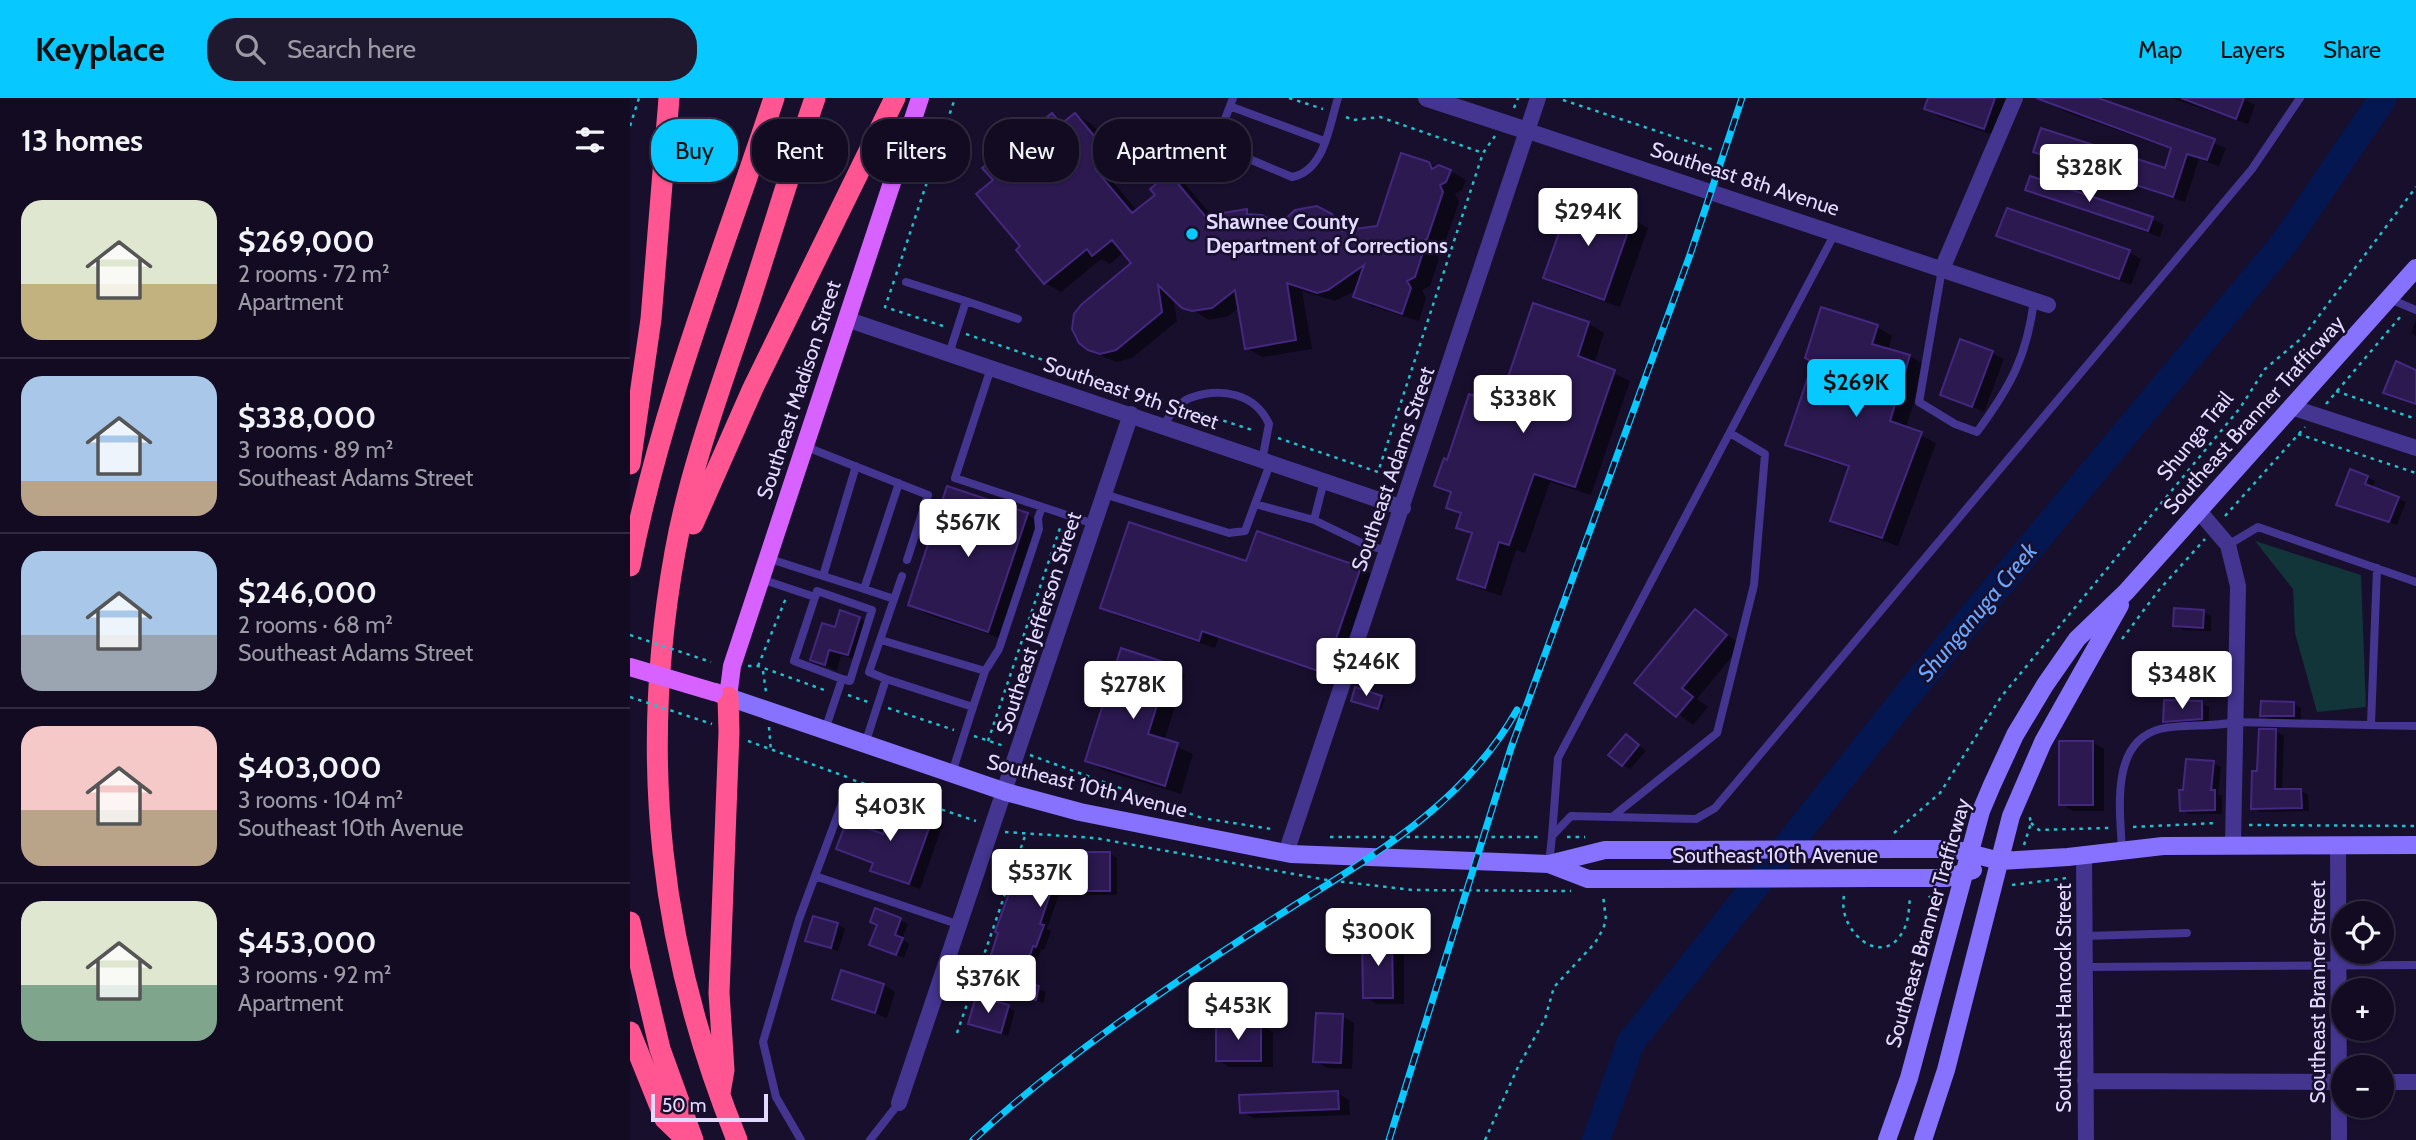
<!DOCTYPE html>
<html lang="en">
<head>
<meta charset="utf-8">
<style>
	:root { --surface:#120b22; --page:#1f192f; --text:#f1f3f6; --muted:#9c9ba5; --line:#312b40; --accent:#07c8ff }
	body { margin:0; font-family:Cabin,sans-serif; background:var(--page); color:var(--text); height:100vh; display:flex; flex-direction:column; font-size:26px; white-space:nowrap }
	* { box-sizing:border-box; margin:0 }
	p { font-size:23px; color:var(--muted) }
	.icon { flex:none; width:38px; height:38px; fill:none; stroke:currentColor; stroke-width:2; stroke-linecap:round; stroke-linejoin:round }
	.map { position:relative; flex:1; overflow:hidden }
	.side { display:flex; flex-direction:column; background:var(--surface); width:630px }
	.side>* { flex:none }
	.banner { position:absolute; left:21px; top:21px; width:665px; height:63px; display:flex; gap:14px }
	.fabs { position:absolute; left:1701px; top:803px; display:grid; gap:14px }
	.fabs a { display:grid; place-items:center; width:63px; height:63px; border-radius:50%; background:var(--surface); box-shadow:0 2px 5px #0004,0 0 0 2px var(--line); font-size:35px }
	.scale { position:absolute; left:21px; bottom:18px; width:117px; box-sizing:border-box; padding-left:7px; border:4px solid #e3dbff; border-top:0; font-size:19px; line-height:24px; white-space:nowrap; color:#e3dbff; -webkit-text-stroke:5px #180f2d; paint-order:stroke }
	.price { position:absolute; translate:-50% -60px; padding:0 16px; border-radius:7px; background:#fff; color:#222; font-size:23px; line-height:46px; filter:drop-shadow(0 2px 4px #0008) }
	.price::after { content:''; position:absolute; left:50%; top:42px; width:21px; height:16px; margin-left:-10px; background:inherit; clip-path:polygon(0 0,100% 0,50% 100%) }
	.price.selected { background:var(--accent); color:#111 }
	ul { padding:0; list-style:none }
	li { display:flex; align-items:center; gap:21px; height:175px; padding:0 21px }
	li+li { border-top:2px solid var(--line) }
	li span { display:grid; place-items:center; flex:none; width:196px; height:140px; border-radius:21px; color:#555 }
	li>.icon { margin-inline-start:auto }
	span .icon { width:84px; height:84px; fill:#fffc; stroke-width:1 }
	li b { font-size:30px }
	h2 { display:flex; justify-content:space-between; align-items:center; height:84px; padding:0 21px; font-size:30px }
	.chip { padding:0 24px; border-radius:28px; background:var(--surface); box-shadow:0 2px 5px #0004,0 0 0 2px var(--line); font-size:24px; line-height:63px }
	.chip.selected { background:var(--accent); color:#111 }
	header { display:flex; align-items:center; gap:42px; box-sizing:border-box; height:98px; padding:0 35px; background:var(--accent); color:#111 }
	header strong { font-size:33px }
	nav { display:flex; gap:38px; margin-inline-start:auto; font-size:24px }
	.search { width:490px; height:63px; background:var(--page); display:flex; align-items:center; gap:18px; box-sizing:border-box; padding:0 24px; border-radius:28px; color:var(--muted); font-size:26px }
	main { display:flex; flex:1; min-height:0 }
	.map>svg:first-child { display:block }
</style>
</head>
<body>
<header>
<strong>Keyplace</strong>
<div class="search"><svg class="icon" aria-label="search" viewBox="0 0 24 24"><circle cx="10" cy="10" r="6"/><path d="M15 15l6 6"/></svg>Search here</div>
<nav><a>Map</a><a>Layers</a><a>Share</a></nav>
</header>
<main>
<section class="side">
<h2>13 homes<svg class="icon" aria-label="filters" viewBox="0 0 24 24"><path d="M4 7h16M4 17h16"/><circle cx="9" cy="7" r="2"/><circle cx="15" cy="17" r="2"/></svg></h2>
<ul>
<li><span style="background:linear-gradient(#dfe7d0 60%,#c2b280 0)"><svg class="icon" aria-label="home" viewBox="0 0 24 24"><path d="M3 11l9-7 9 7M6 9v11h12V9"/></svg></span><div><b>$269,000</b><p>2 rooms · 72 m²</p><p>Apartment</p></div></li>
<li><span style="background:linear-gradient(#a9c7e8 75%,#b9a48a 0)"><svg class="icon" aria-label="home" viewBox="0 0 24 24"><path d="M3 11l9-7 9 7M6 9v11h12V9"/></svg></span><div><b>$338,000</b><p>3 rooms · 89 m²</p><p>Southeast Adams Street</p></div></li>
<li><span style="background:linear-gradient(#a9c7e8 60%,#9aa5b1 0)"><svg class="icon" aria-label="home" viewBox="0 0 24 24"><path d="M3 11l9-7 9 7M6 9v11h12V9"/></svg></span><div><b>$246,000</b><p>2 rooms · 68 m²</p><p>Southeast Adams Street</p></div></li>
<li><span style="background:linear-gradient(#f6c9c9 60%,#b9a48a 0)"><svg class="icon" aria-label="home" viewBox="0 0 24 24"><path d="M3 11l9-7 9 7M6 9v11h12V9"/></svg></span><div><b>$403,000</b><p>3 rooms · 104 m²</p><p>Southeast 10th Avenue</p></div></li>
<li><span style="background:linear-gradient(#dfe7d0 60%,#7fa58c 0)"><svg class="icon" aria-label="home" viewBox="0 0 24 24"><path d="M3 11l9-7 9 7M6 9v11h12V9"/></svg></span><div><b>$453,000</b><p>3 rooms · 92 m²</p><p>Apartment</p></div></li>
</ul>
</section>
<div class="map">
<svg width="1786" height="1042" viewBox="0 0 1786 1042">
	<rect width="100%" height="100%" fill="#180f2d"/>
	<path fill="#113538" d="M1625,443l106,34 5,132 -49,5 -22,-79 -2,-44z"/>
	<path fill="#0007" d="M1300,0h83l-13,39 -58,-19 -16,-9z
		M1427,0h36l133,50 -7,18 -20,-7 -14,43 -138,-44 -12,-7 131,19 7,-20 -107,-38 -12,-7z
		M1541,0h71l13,7 -7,19z
		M422,17l14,7 10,-7 16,9 34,41 -16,13 27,33 20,-16 12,-20 16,9 27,32 34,-5 33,16 38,-19 31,18 2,5 28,-4 50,-63 22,7 16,9 -4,10 -7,4 4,8 -16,46 -8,4 4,7 -9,27 -8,4 4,8 -7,23 -48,-15 -16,-10 3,-7 -23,12 -33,-10 10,58 -49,8 -17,-9 -7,-41 -10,9 -20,4 -36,-23 4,24 -45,37 -14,4 -12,-4 -17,-9 44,-85 -9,-12 -14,12 -9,-5 -40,33 -16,-9 -23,-36 -27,-66 25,-52 8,5z
		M1397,91l125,30 12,6 -4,12z
		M943,100l59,21 16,9 -28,79 -59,-20 -16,-9z
		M1369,138l130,16 12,7 -10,26z
		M1786,222v16l-5,-3z
		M958,225l16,10 -10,31 36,17 -39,114 -41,-13 -25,71 -9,-3 -15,46 -26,-9 -16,-9 14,-42 -15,-9 4,-12 -14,-8 4,-13 -16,-9 12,-23 53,-56z
		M1247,229l15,9 -4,14 22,6 15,9 -19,63 30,15 -38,103 -51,-17 -15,-9 18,-52 -47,-15 -16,-9z
		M1362,255l12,6 -20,53 -42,-18z
		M1737,379l8,4 -3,7 34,14 -9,23 -59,-20z
		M397,416l16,10 -39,115 -78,-25 -16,-10z
		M617,466l113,4 16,9 -36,103 -121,-42 -4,10 -97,-32 -16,-9z
		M1065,513l46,34 -44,54 11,8 -15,18 -57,-43z
		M1574,514l7,4v15l-28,-1 -8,-5z
		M229,520l12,7 -11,36 -19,-6 -4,16 -25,-12 24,-30z
		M539,567l16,10 -21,66 29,13 -12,40 -78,-24 -16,-10z
		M751,600l4,1 -4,11 -25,-8z
		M1572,605l7,4v15l-36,3 -8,-4z
		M1664,606l7,4v12l-32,-1 -7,-4z
		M1631,633h15l8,5 -2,55h19l7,4 1,16 -49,1 -8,-4 7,-35z
		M1004,643l12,10 -16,18 -7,-4z
		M1462,644l12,7v62h-31l-12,-7z
		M1583,665l8,4 -3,27 4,2v18h-33l-8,-4z
		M303,720l10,6 -23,65 -37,-13 -11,-6 2,-6 -36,-15z
		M480,755l7,5v37h-47l-10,-4 -13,38 4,2 -7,19 -3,-1 -12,36 17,7 -3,11 -37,-12 6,-25 -20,-9 32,-100 49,17z
		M270,822l8,4 -6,15 7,5 -5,14 -32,-13z
		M207,826l8,5 -7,22 -31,-11z
		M734,842h28l12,7v57h-27l-12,-7z
		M254,887l11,7 -8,26 -53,-20z
		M378,909l7,4 -7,25 -38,-13z
		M712,918l12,7 -2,46 -25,-1 -12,-7z
		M631,927l12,7v35h-44l-11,-7z
		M707,995l12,7 1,15 -96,3 -12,-6z"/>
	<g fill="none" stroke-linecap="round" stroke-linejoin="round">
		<path stroke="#051750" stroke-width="28" d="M966,1042l35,-98 286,-359 368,-441 98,-144"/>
	</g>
	<path fill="#2b1950" stroke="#44287f" stroke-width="2" d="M1298,0h67l-11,31 -60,-20z
		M1406,0h62l117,41 -8,21 -20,-6 -14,43 -140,-45 8,-24 124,40 6,-20z
		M1551,0h63l-8,21z
		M422,15l9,11 14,-11 36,43 -16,13 37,44 23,-18 -5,-6 19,-16 36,43 42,-7v5l15,1 17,10 16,-15 22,-4 15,8 7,17 38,-5 24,-73 28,9 3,7 7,-4 12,5 -5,12 -6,3 3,7 -16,47 -7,4 4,6 -9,28 -8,4 4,7 -9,26 -49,-17 11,-32 -36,25 -11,3 -30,-10 9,57 -51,9 -10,-59 -23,18 -20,3 -10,-3 -24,-23 4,27 -46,38 -16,4 -12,-4 -9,-7 -7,-14 2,-15 7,-9 50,-42 -19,-23 -20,16 -5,-7 -43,35 -28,-34 4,-4 -44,-52 17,-14 -11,-12 27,-22 -5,-6 16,-13 6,7z
		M1400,78l123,41 -5,14 -123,-41z
		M942,98l61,21 -29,83 -61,-22z
		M1377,110l123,42 -11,29 -123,-43z
		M903,205l56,19 -11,34 37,14 -40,117 -41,-13 -25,71 -10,-3 -14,46 -28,-9 15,-46 -16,-5 5,-15 -15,-5 5,-16 -17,-6 10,-28 3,2 22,-66 30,10z
		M1191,209l57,18 -6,19 38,11 -20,66 32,11 -40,106 -52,-17 19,-55 -64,-21 28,-83 -8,-4z
		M1330,241l33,12 -21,56 -32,-12z
		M1766,263l20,9v34l-33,-11z
		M1720,371l18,7 -3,8 34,13 -10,25 -53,-17z
		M317,388l81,27 -40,119 -80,-27z
		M499,424l117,39 11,-30 104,36 -37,106 -122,-42 -3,10 -99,-33z
		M1544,510l30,2 -1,18 -30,-2z
		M1065,511l32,26 -45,53 11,9 -17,20 -42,-34z
		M210,512l20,7 -12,38 -19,-5 -4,15 -15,-5 12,-37 13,4z
		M491,550l49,16 -22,70 30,9 -13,43 -80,-25z
		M725,589l27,9 -4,13 -27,-8z
		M1534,602l38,1v18l-39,3z
		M1631,603l33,1v14h-34z
		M1629,631h17l-1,60h26l1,19 -51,1 1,-38h5z
		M996,636l13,11 -17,21 -14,-11z
		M1429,643h34v64h-34z
		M1556,661l28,2 -3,29h4v20l-35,1 -1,-21h4z
		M263,705l40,14 -24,67 -39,-13 3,-8 -37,-14 8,-21 9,-5 30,11z
		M441,754h39v39h-49l-9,-3 -12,36 4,1 -8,22 -3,-1 -12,36 18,4 -3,14 -32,-8 7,-27 -21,-7 8,-25 -3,-1 28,-77 49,17z
		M245,810l26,10 -6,17 8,3 -7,17 -27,-10 8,-20 -7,-3z
		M183,818l25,7 -7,25 -26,-7z
		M762,840l1,60h-30l-1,-59z
		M211,872l43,14 -9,29 -43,-14z
		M346,898l33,9 -8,28 -33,-9z
		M686,915l27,1 -2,49 -28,-1z
		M586,925h45v38h-45z
		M708,993l1,18 -99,4 -1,-18z"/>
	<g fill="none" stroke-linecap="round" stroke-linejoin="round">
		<path stroke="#24c0ca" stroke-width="2.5" stroke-dasharray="3.5 5" stroke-linecap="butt" d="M659,0l34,11
			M933,2l151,50
			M884,10l4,-10
			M716,19l7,3 27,-3 103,36
			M0,28l9,-28
			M266,177l59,-177
			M264,183l-9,26 61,20
			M336,236l202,68
			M1706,293l80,28
			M1696,306l75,-88
			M561,312l64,21
			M1668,336l118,39
			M648,340l100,34 105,-319 12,-17
			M1595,418l80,-89
			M1492,541l37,-49 46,-51
			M118,568h10l69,25
			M128,568l28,-68
			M133,573l3,21
			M218,597l20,7
			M258,610l66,22
			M139,629l2,24
			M344,638l30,10
			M118,643l99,36
			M358,643l73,-216
			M400,657l172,63
			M223,682l123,41
			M578,721l63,10
			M1401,725l8,7 70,-2
			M1619,727l167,1
			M1503,729l84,-4
			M375,734l90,6 232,42 85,10 159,1
			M1327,734l4,-16
			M1264,735l46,-40 61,-96 239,-289 25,-39 38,-32 113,-150
			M700,739h209
			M937,739h18
			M1394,747l7,-22 -2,-9
			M1382,787l55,-7
			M1214,798c-7,34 37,73 58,37 7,-11 7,-25 8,-37
			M1299,798l8,11
			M327,935l68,-197
			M855,1042l33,-73 27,-48 9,-32 41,-44 8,-14 3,-9 -3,-25"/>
		<path stroke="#443591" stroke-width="8" d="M602,9l92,34
			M586,47l76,32c33,-6 37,-52 46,-79
			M570,76l9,-13 24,-63
			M1312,171l-23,133 36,22 22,8c33,-45 50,-75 57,-132
			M276,184l60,19 -17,53
			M1760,201l26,11
			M336,203l52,18
			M361,270l-36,110 139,46
			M533,327c7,-9 16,-23 27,-27 31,-11 65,-5 79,26l-7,37
			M174,348l124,49 -21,65
			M226,368l-33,110 41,13 35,-106
			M474,396l125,39 16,-2 10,-27 59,16 52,25 22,6
			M625,406l15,-40
			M684,422l10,-39
			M1598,447l30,-18 158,55
			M137,460l56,18
			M131,481l54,18
			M234,491l30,10
			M251,542l104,31
			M256,581l-17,-7 33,-96
			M343,609l12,-36 14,-22 40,-120 -1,-11 4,-11
			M1741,626l6,-156
			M195,632l17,-51 -48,-18 23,-70 55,19 -22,71 -8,-2
			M235,646l21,-65 87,28 -21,66
			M982,719l105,-84 37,-148 11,-131 -35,-21
			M922,738l6,-78 277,-525
			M1492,752c-2,-40 -12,-108 38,-121 25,-6 50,-1 75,-7l181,4
			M919,766l3,-28 19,-20 125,3 19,-11 537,-639 48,-71
			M185,778l145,49
			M1455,838l102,-3
			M1455,869l331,-2
			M171,1042l-25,-43 -13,-55 36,-123 48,-129
			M240,1042l29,-37"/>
		<path stroke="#443591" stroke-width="16" d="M898,33l520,174
			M1312,171l73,-171
			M216,221l557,189
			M1661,309l125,41
			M1568,412l30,35 10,41 -5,259
			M1708,747l1,295
			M656,755l252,-755
			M1454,758l2,284
			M1455,983l258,1
			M1752,984h34
			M269,1005l232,-689"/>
		<path stroke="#443591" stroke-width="18" d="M797,0l101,33"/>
		<path stroke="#8772ff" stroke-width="18" d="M98,599l278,95 74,20 211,42 258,10 56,-14h74
			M1268,751h55l47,12 68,-4 95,-11 253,-1
			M919,766l39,15h66
			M1246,780h70l27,-8
			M1257,1042l22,-62 72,-267 11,-26 23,-50 30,-50 32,-46 49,-47 290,-324
			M1293,1042l23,-70 65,-254 32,-74 77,-137"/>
		<path stroke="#d762ff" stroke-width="18" d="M85,594l13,5 4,-31 188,-568"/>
		<path stroke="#ff5692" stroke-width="21" d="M0,366l21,-145 18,-221
			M63,426l60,-136 142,-290
			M0,468c31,-159 93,-314 144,-468
			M0,824l30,127 33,91
			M0,934l35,87 22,21
			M90,995l4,-23 -5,-77 10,-261 -1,-35
			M107,1042c-78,-192 -99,-383 -62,-588 15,-83 45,-163 72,-243 23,-70 44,-141 68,-211"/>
		<defs>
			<path id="rail" d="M343,1042c88,-81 188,-149 289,-214 95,-62 197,-113 255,-216
				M759,1042l122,-392 180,-496 51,-154"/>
		</defs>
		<use href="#rail" stroke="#07c8ff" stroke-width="7"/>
		<use href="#rail" stroke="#180f2d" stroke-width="4.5" stroke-dasharray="13" stroke-linecap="butt"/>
		<path stroke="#24c0ca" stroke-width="2.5" stroke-dasharray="3.5 5" stroke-linecap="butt" d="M0,537l81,27
			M0,599l82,27"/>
		<path stroke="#8772ff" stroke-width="18" d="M1049,752l219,-1
			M1024,781l222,-1"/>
		<path stroke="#d762ff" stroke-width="18" d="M0,569l84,25"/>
	</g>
	<circle fill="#07c8ff" stroke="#180f2d" stroke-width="2.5" cx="562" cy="136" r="7"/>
	<g text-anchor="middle" stroke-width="5" stroke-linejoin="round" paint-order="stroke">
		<g font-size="21" fill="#e3dbff" stroke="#180f2d">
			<text transform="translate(1115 81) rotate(18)" y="7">Southeast 8th Avenue</text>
			<text transform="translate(169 292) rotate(-72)" y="7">Southeast Madison Street</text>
			<text transform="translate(501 295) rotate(19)" y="7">Southeast 9th Street</text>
			<text transform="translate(1624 317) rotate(-48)" y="7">Southeast Branner Trafficway</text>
			<text transform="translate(1565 338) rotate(-51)" y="7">Shunga Trail</text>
			<text transform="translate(763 371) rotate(-71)" y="7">Southeast Adams Street</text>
			<text transform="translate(409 525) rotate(-72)" y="7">Southeast Jefferson Street</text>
			<text transform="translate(457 688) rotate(14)" y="7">Southeast 10th Avenue</text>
			<text x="1145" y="765">Southeast 10th Avenue</text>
			<text transform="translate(1298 825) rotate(-74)" y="7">Southeast Branner Trafficway</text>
			<text transform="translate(1688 894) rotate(-90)" y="7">Southeast Branner Street</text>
			<text transform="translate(1434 900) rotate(-90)" y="7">Southeast Hancock Street</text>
		</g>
		<g font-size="21" font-weight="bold" fill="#e3dbff" stroke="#180f2d" text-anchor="start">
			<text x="576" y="131">Shawnee County<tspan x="576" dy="24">Department of Corrections</tspan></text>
		</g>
		<g font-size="23" font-style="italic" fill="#69a7ff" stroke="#180f2d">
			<text transform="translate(1347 514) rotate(-50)" y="8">Shunganuga Creek</text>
		</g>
	</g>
</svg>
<div class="fabs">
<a><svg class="icon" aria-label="locate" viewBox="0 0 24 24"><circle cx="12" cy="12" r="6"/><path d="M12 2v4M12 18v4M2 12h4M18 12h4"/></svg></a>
<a>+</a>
<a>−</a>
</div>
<div class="scale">50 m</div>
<b class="price" style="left:1459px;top:106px">$328K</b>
<b class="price" style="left:958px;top:150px">$294K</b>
<b class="price selected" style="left:1226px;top:321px">$269K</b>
<b class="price" style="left:893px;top:337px">$338K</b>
<b class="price" style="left:338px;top:461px">$567K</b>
<b class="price" style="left:736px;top:600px">$246K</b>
<b class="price" style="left:1552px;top:613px">$348K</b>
<b class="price" style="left:503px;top:623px">$278K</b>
<b class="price" style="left:260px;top:745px">$403K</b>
<b class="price" style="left:410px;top:811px">$537K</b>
<b class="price" style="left:748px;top:870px">$300K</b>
<b class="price" style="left:358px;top:917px">$376K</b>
<b class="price" style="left:608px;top:944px">$453K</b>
<div class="banner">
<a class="chip selected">Buy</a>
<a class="chip">Rent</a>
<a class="chip">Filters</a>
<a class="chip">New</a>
<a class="chip">Apartment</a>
</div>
</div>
</main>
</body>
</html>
